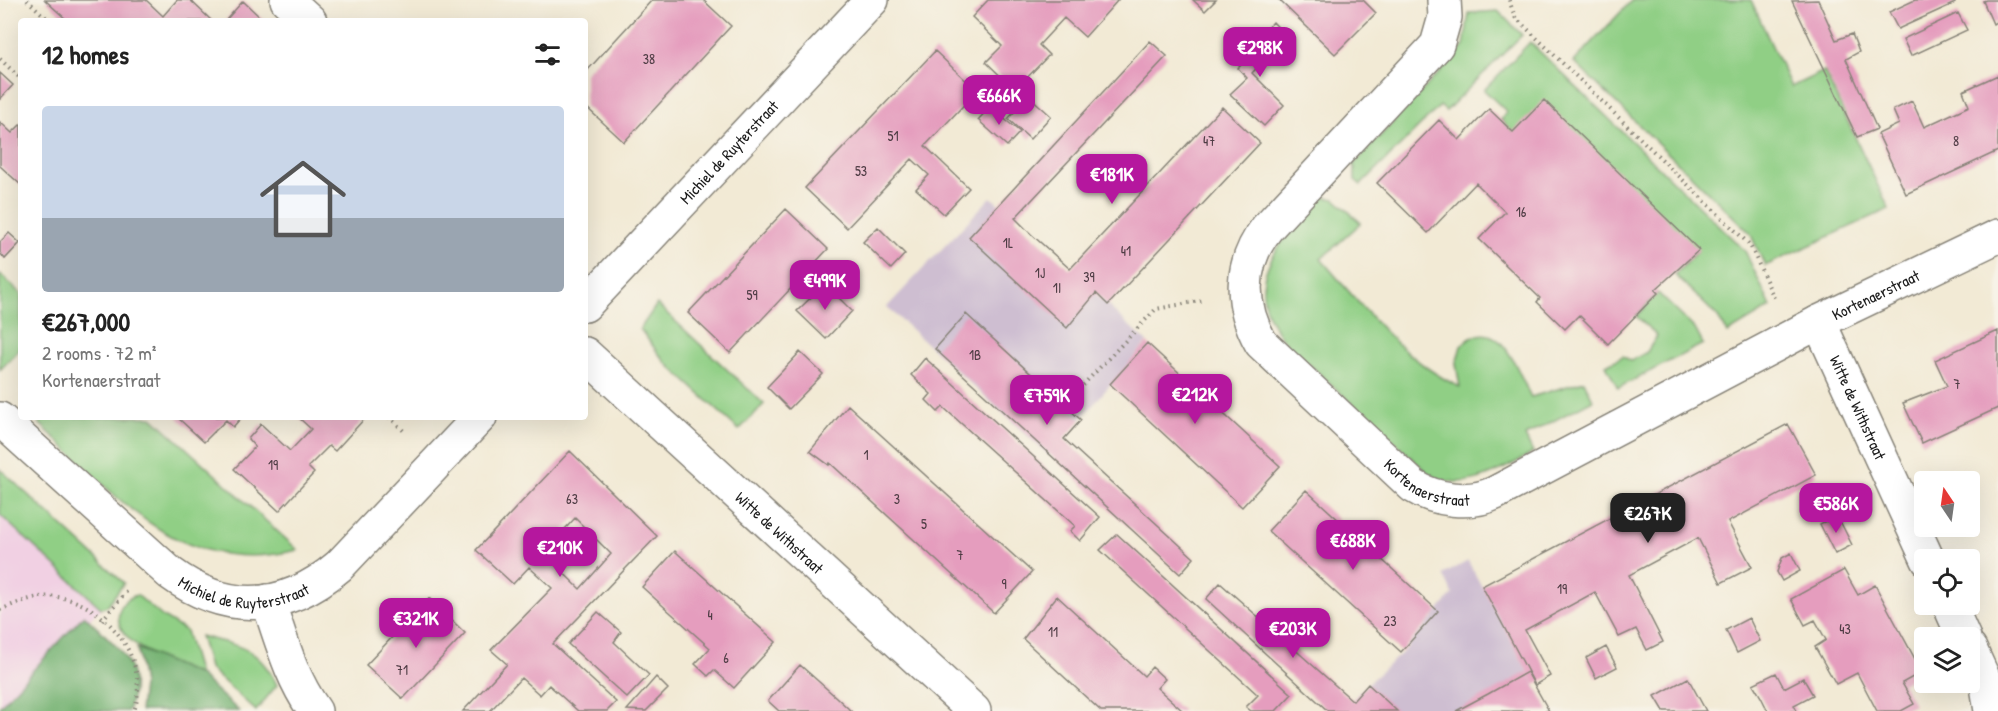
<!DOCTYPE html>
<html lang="en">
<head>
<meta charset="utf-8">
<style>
	:root { --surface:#fff; --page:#f6f6f6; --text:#222; --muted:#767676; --accent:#b5179e }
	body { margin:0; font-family:"Patrick Hand",sans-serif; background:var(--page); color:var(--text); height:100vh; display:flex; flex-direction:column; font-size:22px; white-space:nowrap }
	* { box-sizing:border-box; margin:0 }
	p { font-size:20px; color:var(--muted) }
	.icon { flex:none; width:33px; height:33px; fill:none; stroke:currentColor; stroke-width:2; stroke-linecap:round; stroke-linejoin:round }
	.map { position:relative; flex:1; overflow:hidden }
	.sheet { position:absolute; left:18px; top:18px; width:570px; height:402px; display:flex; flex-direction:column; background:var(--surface); border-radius:6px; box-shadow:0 6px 24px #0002 }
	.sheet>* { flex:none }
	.needle { width:39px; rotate:347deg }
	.fabs { position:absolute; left:1914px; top:471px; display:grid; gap:12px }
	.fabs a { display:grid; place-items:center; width:66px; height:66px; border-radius:6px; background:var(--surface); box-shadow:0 6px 24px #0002; font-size:30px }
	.price { position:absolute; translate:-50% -51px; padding:0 14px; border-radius:12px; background:var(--accent); color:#fff; font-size:20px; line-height:39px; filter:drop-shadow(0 2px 3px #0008) }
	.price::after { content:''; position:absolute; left:50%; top:36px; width:18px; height:14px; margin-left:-9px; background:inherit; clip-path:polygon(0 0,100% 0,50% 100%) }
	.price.current { background:#222; color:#fff }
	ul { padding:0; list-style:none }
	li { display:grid; align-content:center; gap:12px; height:318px; padding:0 24px }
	li span { display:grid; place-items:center; height:186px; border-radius:6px; color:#555 }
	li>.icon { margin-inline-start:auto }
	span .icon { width:108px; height:108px; fill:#fffc; stroke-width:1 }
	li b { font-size:26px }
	h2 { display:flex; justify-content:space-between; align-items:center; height:72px; padding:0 24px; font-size:26px }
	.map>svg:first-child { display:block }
</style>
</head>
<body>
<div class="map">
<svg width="1998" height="711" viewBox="0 0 1998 711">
	<rect width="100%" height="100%" fill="#f7f3e8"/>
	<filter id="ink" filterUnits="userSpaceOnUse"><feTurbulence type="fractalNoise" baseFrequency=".0167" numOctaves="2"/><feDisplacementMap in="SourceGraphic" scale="12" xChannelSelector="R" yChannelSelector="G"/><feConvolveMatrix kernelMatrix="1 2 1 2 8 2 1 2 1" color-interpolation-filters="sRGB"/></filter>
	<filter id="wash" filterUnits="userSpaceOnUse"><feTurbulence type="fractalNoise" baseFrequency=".008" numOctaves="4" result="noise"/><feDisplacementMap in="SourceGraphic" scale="24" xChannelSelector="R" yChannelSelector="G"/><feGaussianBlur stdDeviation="1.35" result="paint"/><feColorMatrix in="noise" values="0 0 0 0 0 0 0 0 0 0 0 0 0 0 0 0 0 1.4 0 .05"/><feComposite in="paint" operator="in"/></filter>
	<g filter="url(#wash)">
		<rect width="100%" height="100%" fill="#f2ead5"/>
		<path fill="#f1d0e3" d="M0,469l124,114 -17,23 -11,7 -90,98h-6z"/>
		<path fill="#cebed1" d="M991,197l156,145 -98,114 -162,-149z
			M1468,561l81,150h-207l25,-27 35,-31 51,-59 -10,-19z"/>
		<path fill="#90cf85" stroke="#567650" stroke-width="1.5" d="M1632,0h119l40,87 33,-16 65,138 -124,57 -15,-33 -176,-171z
			M1498,11l24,24 -76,76 -6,-5 -79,79 -6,-5v-13l-2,-2 111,-119 5,-33z
			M1530,42l215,209 26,56 -43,26 -11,-17 -42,-41 23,-25 -185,-117 -12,-13 6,-8 -23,-22z
			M1323,197l12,2 26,24 -40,36c40,46 82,102 139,128l-4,-23 5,-18c38,-38 56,25 70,51l53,-16 9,19 -68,36 8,17c-30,16 -73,44 -106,19l-141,-129c-52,-60 -6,-102 37,-146z
			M0,274l21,20v54l-21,22z
			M1658,293l37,36 8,15 -85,44 -12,-23 17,-9 8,5 16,-9 10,-16 -21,-20z
			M657,304l107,100 -25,26 -74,-68 -25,-33z
			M45,417h107l146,133c-122,29 -179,-53 -259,-127z
			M0,469l124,114 -17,23 -6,2 -101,-93z
			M137,595l26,22 23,14 13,44c-23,-10 -87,-30 -80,-62 2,-10 8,-15 18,-18z
			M200,636c39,10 58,10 77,49l-21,26 -47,-43z"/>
		<path fill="#74b272" stroke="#486747" stroke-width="1.5" d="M84,615c28,29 63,47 44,96h-128v-5z
			M137,648l62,27 40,36h-99l3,-26z"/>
		<g id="blocks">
			<path fill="#e59dbe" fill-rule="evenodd" d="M45,0h101l17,16 14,-16h13l22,21h-144z
				M652,0h51l28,26 -107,116 -39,-36v-33z
				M988,0h130l-33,37 -21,-19 -25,27 10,10 -34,35 -29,-28 16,-16 -30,-29z
				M1193,0h23l-11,11z
				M1279,0h84l13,13 -41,41z
				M1818,0l18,40 16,-6 7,18 -13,7 31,70 -20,8 -65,-136z
				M1915,0h39l1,3 -57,26 -9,-17z
				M1986,0h12v21l-5,3 -10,-23z
				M243,1l21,20h-39z
				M1958,13l9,17 -56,26 -8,-17z
				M1273,22l14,15 -35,36 32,32 -20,21 -34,-32 17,-16 -9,-10 13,-13 -5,-4z
				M1150,41l17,15 -152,162 16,16 39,35 152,-162 38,36 -152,162 -12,-12 -29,35 -98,-91z
				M935,51l42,40 -52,55 44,42 -25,26 -28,-25 13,-14 -17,-16 -65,69 -42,-40z
				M0,73l13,12 -13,14z
				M1998,75v76l-92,43 -28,-60 21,-10 -6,-14 19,-9 12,26 45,-21 -6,-15z
				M1029,96l22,20 -21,23 -22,-20z
				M1544,100l155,150 -44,40 3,3 -50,51 -29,-29 -14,14 -28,-27 3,-4 -61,-59 26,-27 -29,-29 -48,50 -51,-50 62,-63 20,20 30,-31 24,23z
				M990,107l30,25 -13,14 -29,-26z
				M0,122l12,11 9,-9v61l-21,-19z
				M786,209l42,40 -98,104 -42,-40z
				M878,227l27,27 -14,15 -28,-27z
				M9,233l11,10 -15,16 -5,-6v-11z
				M825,284l27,27 -26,28 -29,-28z
				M966,314l115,106 -17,19 130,119 -14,16 -245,-225z
				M1998,331v77l-76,35 -19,-40 44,-17 -12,-26z
				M1147,343l133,123 -38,41 -132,-123z
				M800,352l23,22 -34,35 -22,-22z
				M925,358l175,159 -20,24 -10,-10 5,-5 -132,-119 -5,5 -12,-12 5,-6 -20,-19z
				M848,405l184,167 -38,41 -164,-150 -1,2 -19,-14z
				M177,417h65l-9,10 -7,-7 -22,22z
				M298,417h68l-31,34 -6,-5 -21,21 6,6 -35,38 -45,-42 21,-22 -7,-8 13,-15 29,27 21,-22z
				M1788,424l28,51 -88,47 24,45 -31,16 -23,-45 -69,37 34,67 -16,8 -11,-21 -17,8 -24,-45 -70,38 25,46 -15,9 -53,-99z
				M570,451l87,85 -104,108 63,58 -9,9h-29l-29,-26 -9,10 -19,-17 -31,33h-27l44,-47 -16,-14 61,-62 -23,-21 -16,17 -37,-34zM575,518l36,36 -31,35 -37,-36z
				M1306,490l132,121 -37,41 -133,-121z
				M1837,515l15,30 -17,9 -15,-30z
				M1117,534l175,160 -16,17h-25l-5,-4 12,-12 -158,-145z
				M675,551l101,91 -42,46 -20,-18 -6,6 -13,-12 15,-16 -68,-61z
				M1791,553l9,18 -18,10 -5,-9 5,-14z
				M1844,570l14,25 17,-10 47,87 -20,11 12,21 -13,7h-24l-20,-38 -21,11 -21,-37 11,-7 -11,-20 -10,5 -14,-26z
				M1220,583l133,118 15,-17 29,27h-69l-122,-112z
				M1057,596l87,80 8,-9 13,12 -8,9 26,23h-82l-78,-72z
				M429,598l36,35 -62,66 -37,-34z
				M598,612l23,20 -7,10 35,33 -22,23 -59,-54z
				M1749,618l11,23 -23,12 -11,-23z
				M1606,647l11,20 -21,11 -10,-20z
				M800,665l36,32 15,14h-72l-11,-10z
				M1527,672l22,39h-93l32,-17z
				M1776,673l8,15 19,-10 10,17 -19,10 3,6h-29l-7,-14 -8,-13z
				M656,677l12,12 -22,22 -19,-1z
				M1688,678l18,33h-42l-9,-15z"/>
		</g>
	</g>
	<g filter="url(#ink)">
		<use href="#blocks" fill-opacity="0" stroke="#878378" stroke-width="1.5"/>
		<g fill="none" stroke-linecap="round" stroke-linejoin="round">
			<defs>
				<g id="minor">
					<path d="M287,0l23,21"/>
					<path id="s1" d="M1444,0l1,17 -8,28 -170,183c-28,36 -28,76 -6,115l152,143c22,14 57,19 82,7l324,-171 179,-86"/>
					<path id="s2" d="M1819,322l109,238"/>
					<path id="s3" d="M585,354l389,357"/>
					<path d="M268,601c13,38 23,77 47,110"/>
					<path d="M1949,604l15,34"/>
					<path d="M1970,649l17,37 4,25"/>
				</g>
				<g id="tertiary">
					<path id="s4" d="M585,305l287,-305"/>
					<path id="s5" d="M0,419l170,154c57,42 115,39 169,-7l141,-149"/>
				</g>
			</defs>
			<use href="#minor" stroke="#878378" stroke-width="36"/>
			<use href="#tertiary" stroke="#878378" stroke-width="36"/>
			<path stroke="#878378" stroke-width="4" stroke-dasharray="1.5 4.5" stroke-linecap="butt" d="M27,0l23,21
				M1509,0l6,17 235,228 24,53
				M0,59l21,20
				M1083,385l73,-76 49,-9
				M389,417l17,16
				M0,610c20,-8 37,-16 58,-13 50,7 93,65 76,114
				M102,620l25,-29"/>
			<use href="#minor" stroke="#fff" stroke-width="33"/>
			<use href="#tertiary" stroke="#fff" stroke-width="33"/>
		</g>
	</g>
	<g text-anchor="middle" stroke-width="6" stroke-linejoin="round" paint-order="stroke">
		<g font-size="14" fill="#4e3c44">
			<text x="649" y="64">38</text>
			<text x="893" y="141">51</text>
			<text x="1209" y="146">47</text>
			<text x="1956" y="146">8</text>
			<text x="861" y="176">53</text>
			<text x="1521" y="217">16</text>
			<text x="1008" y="248">1L</text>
			<text x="1126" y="256">41</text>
			<text x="1040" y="278">1J</text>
			<text x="1089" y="282">39</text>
			<text x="1057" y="293">1I</text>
			<text x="752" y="300">59</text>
			<text x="975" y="360">1B</text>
			<text x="1957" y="389">7</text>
			<text x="866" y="460">1</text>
			<text x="273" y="470">19</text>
			<text x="572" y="504">63</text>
			<text x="897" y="504">3</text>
			<text x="924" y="529">5</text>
			<text x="960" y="560">7</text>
			<text x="1004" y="589">9</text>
			<text x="1562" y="594">19</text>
			<text x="710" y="620">4</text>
			<text x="1390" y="626">23</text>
			<text x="1845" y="634">43</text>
			<text x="1053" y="637">11</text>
			<text x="726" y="663">6</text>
			<text x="402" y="675">71</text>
		</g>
		<g font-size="16" fill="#1c1c1c" stroke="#f7f3e8">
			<text dy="6" stroke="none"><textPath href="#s4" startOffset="210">Michiel de Ruyterstraat</textPath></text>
			<text dy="6" stroke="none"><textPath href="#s1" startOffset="1142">Kortenaerstraat</textPath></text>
			<text dy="6" stroke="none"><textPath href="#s2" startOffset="94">Witte de Withstraat</textPath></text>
			<text dy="6" stroke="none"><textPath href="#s1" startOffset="639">Kortenaerstraat</textPath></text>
			<text dy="6" stroke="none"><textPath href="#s3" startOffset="264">Witte de Withstraat</textPath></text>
			<text dy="6" stroke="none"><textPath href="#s5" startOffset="309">Michiel de Ruyterstraat</textPath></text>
		</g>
	</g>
</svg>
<div class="fabs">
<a><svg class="needle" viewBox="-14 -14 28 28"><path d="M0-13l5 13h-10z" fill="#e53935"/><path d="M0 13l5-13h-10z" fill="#767676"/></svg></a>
<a><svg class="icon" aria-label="locate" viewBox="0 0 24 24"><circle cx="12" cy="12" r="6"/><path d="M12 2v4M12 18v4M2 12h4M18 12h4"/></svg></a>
<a><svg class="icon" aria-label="layers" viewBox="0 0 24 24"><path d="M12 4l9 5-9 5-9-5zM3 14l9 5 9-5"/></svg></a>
</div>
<b class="price" style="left:1260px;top:78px">€298K</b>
<b class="price" style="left:999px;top:126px">€666K</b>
<b class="price" style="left:1112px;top:205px">€181K</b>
<b class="price" style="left:825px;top:311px">€499K</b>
<b class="price" style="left:1195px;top:425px">€212K</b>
<b class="price" style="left:1047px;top:426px">€759K</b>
<b class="price" style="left:1836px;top:534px">€586K</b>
<b class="price current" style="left:1648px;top:544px">€267K</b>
<b class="price" style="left:1353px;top:571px">€688K</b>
<b class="price" style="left:560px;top:578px">€210K</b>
<b class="price" style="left:416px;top:649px">€321K</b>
<b class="price" style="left:1293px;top:659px">€203K</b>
<section class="sheet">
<h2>12 homes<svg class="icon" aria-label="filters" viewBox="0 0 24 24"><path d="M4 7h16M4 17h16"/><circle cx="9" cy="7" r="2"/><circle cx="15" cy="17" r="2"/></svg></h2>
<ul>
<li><span style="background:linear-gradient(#c9d6e8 60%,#9aa5b1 0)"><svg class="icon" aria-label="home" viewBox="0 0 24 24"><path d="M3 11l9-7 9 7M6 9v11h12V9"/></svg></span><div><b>€267,000</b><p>2 rooms · 72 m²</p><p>Kortenaerstraat</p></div></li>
</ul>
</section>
</div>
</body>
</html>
